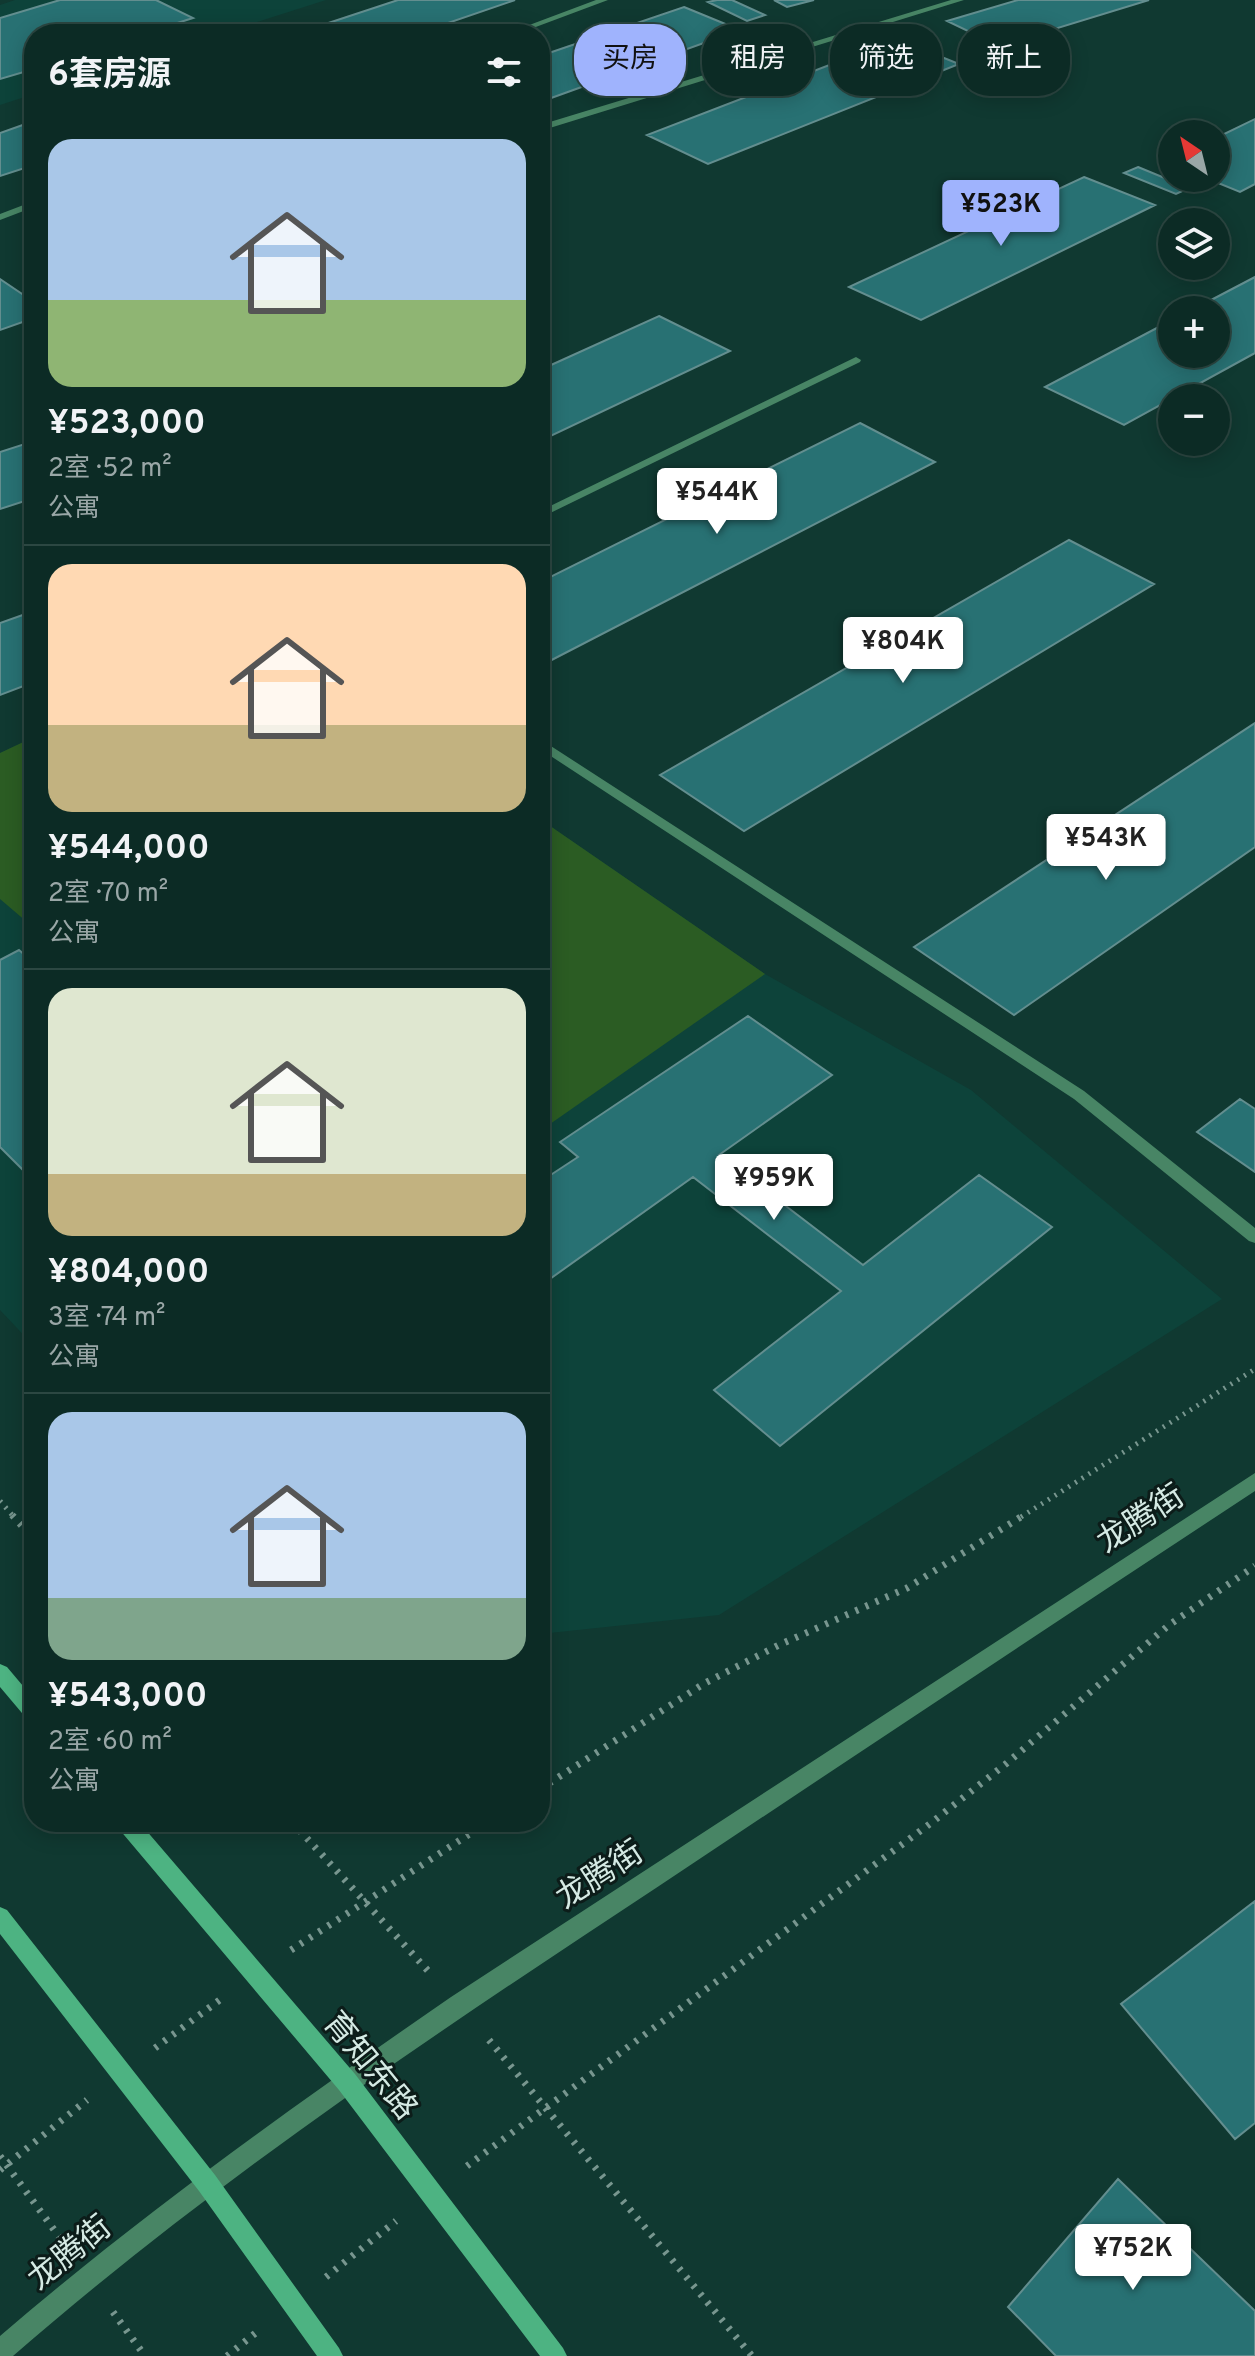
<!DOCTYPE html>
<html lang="zh">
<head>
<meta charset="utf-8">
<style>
	:root { --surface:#0c2b25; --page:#15332d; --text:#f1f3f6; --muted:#9aa7a7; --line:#2c4742; --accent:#9fb3fd }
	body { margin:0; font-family:Overpass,"Noto Sans SC",sans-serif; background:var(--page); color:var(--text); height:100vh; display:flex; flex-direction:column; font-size:30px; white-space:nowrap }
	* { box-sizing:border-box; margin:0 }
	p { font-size:26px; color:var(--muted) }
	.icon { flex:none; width:44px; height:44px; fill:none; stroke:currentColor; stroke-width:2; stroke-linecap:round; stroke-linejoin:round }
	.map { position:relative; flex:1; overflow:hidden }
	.drawer { position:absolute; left:24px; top:24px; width:526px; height:1808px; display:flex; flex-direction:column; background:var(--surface); border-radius:32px; box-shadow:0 4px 20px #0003,0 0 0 2px var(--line) }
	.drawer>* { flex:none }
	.top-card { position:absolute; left:574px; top:24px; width:560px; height:72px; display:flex; gap:16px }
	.needle { width:52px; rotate:325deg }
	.fabs { position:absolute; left:1158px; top:120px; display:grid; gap:16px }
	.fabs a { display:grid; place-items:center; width:72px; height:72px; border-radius:50%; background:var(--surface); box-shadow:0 4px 20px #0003,0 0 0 2px var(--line); font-size:40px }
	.price { position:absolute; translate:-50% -68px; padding:0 18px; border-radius:8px; background:#fff; color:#222; font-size:26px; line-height:52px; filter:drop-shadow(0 2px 4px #0008) }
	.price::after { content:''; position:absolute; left:50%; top:48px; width:24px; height:18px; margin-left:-12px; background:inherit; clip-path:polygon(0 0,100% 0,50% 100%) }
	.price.current { background:var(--accent); color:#111 }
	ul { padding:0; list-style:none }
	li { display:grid; align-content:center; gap:16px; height:424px; padding:0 24px }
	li+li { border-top:2px solid var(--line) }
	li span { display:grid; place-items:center; height:248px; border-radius:24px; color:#555 }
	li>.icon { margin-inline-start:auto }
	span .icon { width:144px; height:144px; fill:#fffc; stroke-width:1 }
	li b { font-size:34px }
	h2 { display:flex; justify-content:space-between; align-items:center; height:96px; padding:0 24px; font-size:34px }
	.pill { padding:0 28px; border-radius:32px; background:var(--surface); box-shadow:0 4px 20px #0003,0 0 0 2px var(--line); font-size:28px; line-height:72px }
	.pill.current { background:var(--accent); color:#111 }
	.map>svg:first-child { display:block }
</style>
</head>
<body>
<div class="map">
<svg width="1255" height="2356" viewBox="0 0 1255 2356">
	<rect width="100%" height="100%" fill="#103931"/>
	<path fill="#0d433a" d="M15,0h311l-106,34h-186v60l-34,11v-100z
		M34,737v609l-34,-36v-557z
		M540,819l225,155 206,116 251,209 -503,316 -179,19z"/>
	<path fill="#2b5c23" d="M34,737v191l-34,-29v-146z
		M540,819l225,155 -225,157z"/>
	<path fill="#287173" stroke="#638e8f" stroke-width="2" d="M60,0h96l37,18 -50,16h-109v35l-34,10v-61z
		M398,0h117l-99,34h-121z
		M717,0h15l33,15 -18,6 -39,-19z
		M774,0h40l-27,7z
		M1018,0h131l-150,46 -52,-25z
		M684,7l56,23 -200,72v-46z
		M897,39l62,25 -251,100 -61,-29z
		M1255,119v65l-15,8 -34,-14h10v-40z
		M34,121v44l-34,11v-43z
		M1138,167l51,21 -13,6 -52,-21z
		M1084,177l71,28 -234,115 -72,-33z
		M1255,277v76l-131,72 -79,-38 127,-67v34h44v-44h-24z
		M0,279l34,23v16l-34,12z
		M659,316l71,35 -190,90v-71z
		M860,423l75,39 -395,204v-84z
		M34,441v57l-34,11v-57z
		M1069,540l85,44 -410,247 -84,-56z
		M34,611v71l-34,13v-72z
		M1255,723v124l-241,168 -100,-68z
		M19,950l15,13v218l-34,-34v-187z
		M748,1016l84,59 -113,80 144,110 116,-90 73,52 -272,219 -66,-56 127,-99 -148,-114 -153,109v-104l38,-25 -18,-15z
		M1240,1099l15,10v63l-58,-40z
		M1255,1901v222l-20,16 -114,-135z
		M1118,2179l137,132v45h-199l-48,-49z"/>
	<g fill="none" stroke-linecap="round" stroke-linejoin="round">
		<path stroke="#78968f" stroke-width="5" stroke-dasharray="2 6" stroke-linecap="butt" d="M0,1501l14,16
			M1021,1517l234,-148"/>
		<path stroke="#78968f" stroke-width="7" stroke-dasharray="3 8" stroke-linecap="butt" d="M12,1515l22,24
			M540,1789l165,-106 74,-38 128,-57 117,-73
			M292,1822l138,151
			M291,1950l197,-128
			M489,2040l263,316
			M155,2048l66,-49
			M0,2156l63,86
			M467,2166l464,-343 76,-60 162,-138 86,-59
			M0,2170l87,-70
			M326,2277l70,-56
			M113,2312l32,44
			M227,2356l31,-25"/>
		<path fill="#488565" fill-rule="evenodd" d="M596,0h12l-91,34h-12z
			M951,0h13l-424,131v-6z
			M34,201v6l-34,13v-6z
			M856,357l5,3 -1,2 -320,156v-7z
			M540,739l544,352 171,137v15l-6,-2 -175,-142 -534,-350z"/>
		<path fill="#488565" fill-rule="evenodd" d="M1255,1473v18c-199,131 -398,263 -596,395 -223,147 -444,294 -646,470h-13v-20c143,-123 296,-232 451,-339z"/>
		<path fill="#4db382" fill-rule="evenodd" d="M0,1664l7,3 27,32v23l-7,-3 -27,-32z
			M116,1822h23l216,252 208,274 4,8h-27l-201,-266 -220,-261z
			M0,1907l7,3 208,265 124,173 4,8h-26l-118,-165 -199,-257z"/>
	</g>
	<g text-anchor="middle" stroke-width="6" stroke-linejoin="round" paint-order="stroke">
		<g font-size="32" fill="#d5eae4" stroke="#0c1c19">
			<text transform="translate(1140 1518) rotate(-33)" y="11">龙腾街</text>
			<text transform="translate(599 1874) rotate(-33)" y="11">龙腾街</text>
			<text transform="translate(371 2065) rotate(51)" y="11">育知东路</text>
			<text transform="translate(69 2252) rotate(-39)" y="11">龙腾街</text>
		</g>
	</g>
</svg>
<div class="fabs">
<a><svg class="needle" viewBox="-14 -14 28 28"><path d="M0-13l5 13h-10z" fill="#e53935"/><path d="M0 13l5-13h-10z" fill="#9aa7a7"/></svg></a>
<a><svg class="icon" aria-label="layers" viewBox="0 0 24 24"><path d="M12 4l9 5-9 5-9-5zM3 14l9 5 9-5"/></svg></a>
<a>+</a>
<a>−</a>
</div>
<b class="price current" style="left:1001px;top:248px">¥523K</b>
<b class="price" style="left:717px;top:536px">¥544K</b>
<b class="price" style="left:903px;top:685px">¥804K</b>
<b class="price" style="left:1106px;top:882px">¥543K</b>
<b class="price" style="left:774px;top:1222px">¥959K</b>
<b class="price" style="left:1133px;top:2292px">¥752K</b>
<div class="top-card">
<a class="pill current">买房</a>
<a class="pill">租房</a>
<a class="pill">筛选</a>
<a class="pill">新上</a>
</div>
<section class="drawer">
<h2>6套房源<svg class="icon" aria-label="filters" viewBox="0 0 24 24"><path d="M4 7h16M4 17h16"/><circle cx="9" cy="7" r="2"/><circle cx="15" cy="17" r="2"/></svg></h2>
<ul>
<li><span style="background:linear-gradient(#a9c7e8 65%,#8fb573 0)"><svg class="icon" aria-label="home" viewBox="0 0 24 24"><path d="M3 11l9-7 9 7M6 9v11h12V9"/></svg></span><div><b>¥523,000</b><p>2室 · 52 m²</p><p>公寓</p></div></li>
<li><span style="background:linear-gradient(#ffd9b3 65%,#c2b280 0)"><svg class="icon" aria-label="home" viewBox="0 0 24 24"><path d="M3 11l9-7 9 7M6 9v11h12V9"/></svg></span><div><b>¥544,000</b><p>2室 · 70 m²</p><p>公寓</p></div></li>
<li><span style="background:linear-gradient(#dfe7d0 75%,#c2b280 0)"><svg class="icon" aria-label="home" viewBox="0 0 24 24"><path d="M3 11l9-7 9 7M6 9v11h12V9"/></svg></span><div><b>¥804,000</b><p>3室 · 74 m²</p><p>公寓</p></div></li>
<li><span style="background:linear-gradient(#a9c7e8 75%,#7fa58c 0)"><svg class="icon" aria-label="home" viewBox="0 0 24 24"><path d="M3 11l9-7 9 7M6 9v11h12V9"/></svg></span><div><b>¥543,000</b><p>2室 · 60 m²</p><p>公寓</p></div></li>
</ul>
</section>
</div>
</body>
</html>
